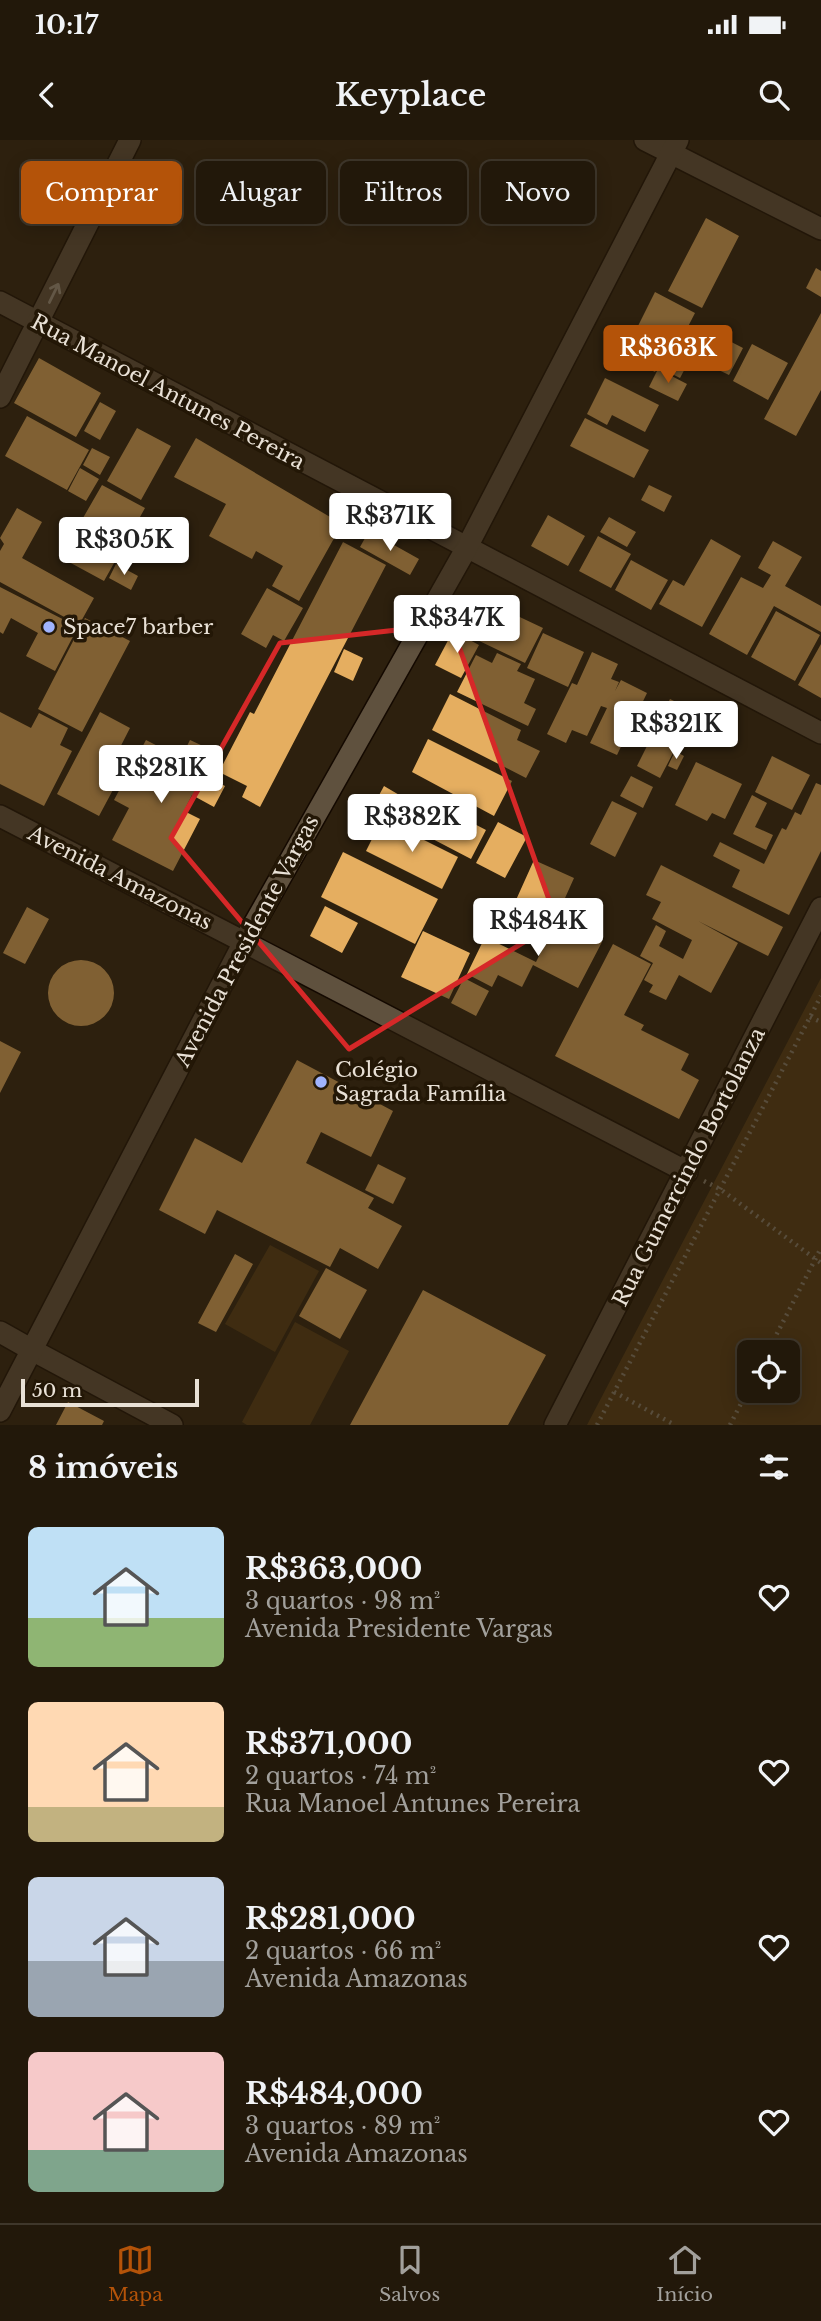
<!DOCTYPE html>
<html lang="pt">
<head>
<meta charset="utf-8">
<style>
	:root { --surface:#22180a; --page:#2a2113; --text:#f1f3f6; --muted:#a2a09c; --line:#3f372b; --accent:#b45309 }
	body { margin:0; font-family:"Libre Baskerville",serif; background:var(--page); color:var(--text); height:100vh; display:flex; flex-direction:column; font-size:26px; white-space:nowrap }
	* { box-sizing:border-box; margin:0 }
	p { font-size:23px; color:var(--muted) }
	.icon { flex:none; width:38px; height:38px; fill:none; stroke:currentColor; stroke-width:2; stroke-linecap:round; stroke-linejoin:round }
	.map { position:relative; height:1285px; overflow:hidden }
	.side { display:flex; flex-direction:column; background:var(--surface); flex:1 }
	.side>* { flex:none }
	.hud { position:absolute; left:21px; top:21px; width:780px; height:63px; display:flex; gap:14px }
	.buttons { position:absolute; left:737px; top:1200px; display:grid; gap:14px }
	.buttons a { display:grid; place-items:center; width:63px; height:63px; border-radius:10px; background:var(--surface); box-shadow:0 4px 18px #0003,0 0 0 2px var(--line); font-size:35px }
	.scale { position:absolute; left:21px; bottom:18px; width:178px; box-sizing:border-box; padding-left:7px; border:4px solid #e9e1d6; border-top:0; font-size:19px; line-height:24px; white-space:nowrap; color:#e9e1d6; -webkit-text-stroke:5px #231706; paint-order:stroke }
	.price { position:absolute; translate:-50% -60px; padding:0 16px; border-radius:7px; background:#fff; color:#222; font-size:23px; line-height:46px; filter:drop-shadow(0 2px 4px #0008) }
	.price::after { content:''; position:absolute; left:50%; top:42px; width:21px; height:16px; margin-left:-10px; background:inherit; clip-path:polygon(0 0,100% 0,50% 100%) }
	.price.current { background:var(--accent); color:#fff }
	ul { padding:0; list-style:none }
	li { display:flex; align-items:center; gap:21px; height:175px; padding:0 28px }
	li span { display:grid; place-items:center; flex:none; width:196px; height:140px; border-radius:10px; color:#555 }
	li>.icon { margin-inline-start:auto }
	span .icon { width:84px; height:84px; fill:#fffc; stroke-width:1 }
	li b { font-size:30px }
	h2 { display:flex; justify-content:space-between; align-items:center; height:84px; padding:0 28px; font-size:30px }
	.tag { padding:0 24px; border-radius:10px; background:var(--surface); box-shadow:0 4px 18px #0003,0 0 0 2px var(--line); font-size:24px; line-height:63px }
	.tag.current { background:var(--accent); color:#fff }
	.status { display:flex; justify-content:space-between; align-items:center; height:49px; padding:0 35px; background:var(--surface); direction:ltr }
	.status svg { height:19px; fill:currentColor }
	header { display:flex; justify-content:space-between; align-items:center; height:91px; padding:0 28px; background:var(--surface); font-size:32px; font-weight:600 }
	.tab-bar { display:flex; justify-content:space-around; align-items:center; height:98px; border-top:2px solid var(--line); background:var(--surface); font-size:19px; color:var(--muted) }
	.tab-bar a { display:grid; justify-items:center; gap:4px }
	.tab-bar .current { color:var(--accent) }
	.map>svg:first-child { display:block }
</style>
</head>
<body>
<div class="status"><b>10:17</b><svg viewBox="0 0 49 12"><path d="M0 12V9h3v3zM5 12V6h3v6zM10 12V3h3v9zM15 12V0h3v12zM26 1h20v11H26zM47 4h2v5h-2z"/></svg></div>
<header><svg class="icon" aria-label="back" viewBox="0 0 24 24"><path d="M15 5l-7 7 7 7"/></svg>Keyplace<svg class="icon" aria-label="search" viewBox="0 0 24 24"><circle cx="10" cy="10" r="6"/><path d="M15 15l6 6"/></svg></header>
<div class="map">
<svg width="821" height="1285" viewBox="0 0 821 1285">
	<rect width="100%" height="100%" fill="#2d200e"/>
	<path fill="#543b15" fill-rule="evenodd" d="M821,838v447h-234zM749,1213h39v38h-39z
		M270,1105l49,26 -44,81 -50,-28z
		M295,1182l54,29 -39,74h-63l-5,-3z"/>
	<path fill="#e5ae60" d="M706,78l33,18 -37,72 -34,-17z
		M816,128l5,3v26l-15,-9z
		M655,152l40,21 -20,39 -40,-20z
		M821,173v77l-25,46 -32,-17z
		M708,190l35,18 -14,27 -35,-17z
		M633,192l34,18 -12,22 -34,-17z
		M752,204l36,19 -20,37 -35,-19z
		M669,210l20,11 -9,17 -20,-10z
		M39,218l62,35 -25,44 -62,-34z
		M658,229l29,15 -9,17 -29,-14z
		M605,238l54,27 -14,27 -33,-17 -5,10 -20,-11z
		M100,262l16,9 -16,29 -16,-9z
		M27,276l62,34 -22,40 -62,-34z
		M585,278l64,32 -15,28 -64,-32z
		M137,288l34,18 -30,54 -34,-19z
		M196,298l146,86 -43,77 -27,-15 11,-20 -27,-15 -4,8 -43,-23 17,-32 -52,-27z
		M92,308l18,9 -10,18 -17,-10z
		M80,328l19,11 -13,22 -18,-10z
		M102,345l43,23 -41,73 -35,-19 22,-40 -8,-4z
		M649,345l23,11 -8,16 -23,-12z
		M17,368l25,14 -20,36 72,40 -15,27 -79,-43v-31l4,-7 -4,-6z
		M548,375l37,21 -17,30 -37,-20z
		M609,377l27,15 -9,15 -27,-15z
		M369,391l50,28 -9,16 -50,-28z
		M598,396l33,18 -20,34 -32,-17z
		M711,399l30,17 -39,71 -43,-23 14,-24 11,6z
		M773,401l29,16 -17,29 36,20v26l-47,-26 -27,49 -38,-21 32,-57 22,11 8,-13 -13,-7z
		M343,402l43,23 -126,242 -18,-10 5,-11 -28,-14 31,-60 4,2z
		M631,420l37,20 -17,30 -36,-20z
		M116,424l22,12 -7,14 -22,-12z
		M0,447l78,40 -23,44 -29,-15 12,-23 -27,-15 -8,16 -3,-2z
		M267,448l36,20 -19,33 -11,-6 -7,13 -25,-14z
		M486,461l57,27 -18,35 -56,-27z
		M776,471l44,24 -25,46 -44,-24z
		M85,478l45,23 -48,91 -44,-23z
		M453,491l26,14 -18,33 -26,-13z
		M543,493l41,19 -16,35 -41,-19z
		M821,504v54l-23,-13z
		M344,509l19,9 -10,23 -19,-9z
		M592,512l26,12 -7,15 8,3 -4,9 6,-11 26,13 -30,62 -27,-12 17,-35 -6,-2 -14,30 -15,-6 -6,13 -19,-9 25,-51 5,2z
		M497,513l24,11 -4,7 18,8 -11,24 12,6 -8,17 -71,-34 19,-37 16,8z
		M450,554l71,36 -4,10 23,11 -14,27 -94,-48z
		M670,559l36,18 -9,18 -36,-18z
		M0,572l31,16 8,-15 29,15 -8,17 12,6 -28,55 -44,-22z
		M100,572l30,16 -20,39 12,6 -23,43 -42,-22z
		M660,580l24,12 -24,46 -23,-12z
		M428,599l84,42 -18,35 -82,-44z
		M146,600l33,17 -2,5 48,24 -11,21 -22,-12 -8,16 16,8 -27,52 -61,-31 17,-32 -15,-8z
		M190,600l28,13 -10,20 -28,-13z
		M675,611l9,5 -7,14 -9,-4z
		M772,616l38,19 -18,35 -37,-18z
		M696,622l46,22 -17,35 -13,-6 -5,8 -32,-16z
		M631,636l22,11 -10,21 -23,-12z
		M816,643l5,2v66l-32,64 -57,-28 8,-17 -27,-14 7,-14 44,22 18,-36 4,2 9,-18 6,3z
		M384,646l17,10 -12,23 -18,-9z
		M417,654l69,36 -15,29 -69,-36z
		M752,655l15,8 -12,24 18,8 -7,15 -33,-16z
		M612,661l25,12 -22,44 -25,-13z
		M382,679l76,38 -16,32 -76,-38z
		M498,682l29,15 -22,41 -29,-15z
		M343,712l95,47 -23,45 -94,-47z
		M534,720l40,18 -22,49 -30,-14 -14,31 -10,-4z
		M661,725l122,62 -15,29 -70,-35 40,22 -27,50 -32,-18 -13,25 -17,-8 4,-7 -9,-5 9,-17 -13,-7 16,-31 10,6 -7,15 24,13 9,-19 -40,-21 9,-17 -15,-7z
		M325,766l33,17 -16,30 -32,-17z
		M27,767l22,12 -24,45 -22,-11z
		M557,780l45,22 -24,46 -45,-23 -11,22 -24,-12 -6,12 -25,-13 18,-37 51,25z
		M423,791l47,22 -21,46 -48,-22z
		M613,804l38,20 -27,51 20,10 -3,5 48,24 -8,16 18,10 -20,39 -124,-63z
		M48 853a33 33 0 1 1 66 0a33 33 0 1 1-66 0Z
		M464,838l25,13 -13,25 -25,-13z
		M0,901l21,11 -21,41z
		M297,920l96,51 -22,46 -50,-25 -15,31 68,35 -6,10 34,18 -24,43 -38,-21 -10,19 -113,-57 -12,24 -46,-24 36,-72 47,25z
		M378,1024l28,14 -13,26 -28,-14z
		M235,1114l18,10 -37,68 -18,-9z
		M326,1128l41,22 -27,49 -41,-23z
		M423,1150l123,65 -38,70h-158z
		M68,1262l36,19 -2,4h-46z"/>
	<g fill="none" stroke-linecap="round" stroke-linejoin="round">
		<defs>
			<path id="minor" d="M645,0l176,89
				M0,162l821,431
				M244,802l443,230
				M32,1210l140,75
				M555,1285l266,-517"/>
			<path id="tertiary" d="M0,676l244,126
				M0,1192l32,18
				M0,1271l244,-469 222,-393 212,-409"/>
			<path id="secondary" d="M0,257l130,-257"/>
		</defs>
		<use href="#minor" stroke="#140900" stroke-width="24"/>
		<use href="#tertiary" stroke="#140900" stroke-width="24"/>
		<use href="#secondary" stroke="#140900" stroke-width="24"/>
		<path stroke="#8b8172" stroke-width="4.5" stroke-dasharray="2 5" stroke-linecap="butt" d="M810,877l11,5
			M704,1041l16,8 101,74
			M767,1213l54,-105
			M614,1252l61,33
			M597,1285l224,-429
			M730,1285l19,-37"/>
		<use href="#minor" stroke="#5f513e" stroke-width="21"/>
		<use href="#tertiary" stroke="#5f513e" stroke-width="21"/>
		<use href="#secondary" stroke="#5f513e" stroke-width="21"/>
	</g>
	<defs><path id="oneway-shaft" d="M-6 0H5M1.5-3L5.5 0L1.5 3" fill="none" stroke-width="1.6" stroke-linecap="round" stroke-linejoin="round" transform="scale(1.75)"/></defs>
	<use stroke="#a4998a" href="#oneway-shaft" transform="translate(54 153) rotate(-64)"/>
	<path d="M0 0H821V1285H0ZM451,484l106,298 -208,127 -178,-211 109,-195z" fill="#2d200e" fill-opacity=".55" fill-rule="evenodd"/>
	<path fill="none" stroke="#d62828" stroke-width="5" stroke-linejoin="round" d="M451,484l106,298 -208,127 -178,-211 109,-195z"/>
	<g fill="#a0b3fd" stroke="#231706" stroke-width="2.5">
		<circle cx="49" cy="487" r="7"/>
		<circle cx="321" cy="942" r="7"/>
	</g>
	<g text-anchor="middle" stroke-width="7" stroke-linejoin="round" paint-order="stroke">
		<g font-size="21" fill="#e9e1d6" stroke="#231706">
			<text transform="translate(168 252) rotate(28)" y="7">Rua Manoel Antunes Pereira</text>
			<text transform="translate(120 738) rotate(27)" y="7">Avenida Amazonas</text>
			<text transform="translate(247 801) rotate(-62)" y="7">Avenida Presidente Vargas</text>
			<text transform="translate(689 1027) rotate(-63)" y="7">Rua Gumercindo Bortolanza</text>
		</g>
		<g font-size="21" fill="#e9e1d6" stroke="#231706" text-anchor="start">
			<text x="63" y="494">Space7 barber</text>
			<text x="335" y="937">Colégio<tspan x="335" dy="24">Sagrada Família</tspan></text>
		</g>
	</g>
</svg>
<div class="buttons">
<a><svg class="icon" aria-label="locate" viewBox="0 0 24 24"><circle cx="12" cy="12" r="6"/><path d="M12 2v4M12 18v4M2 12h4M18 12h4"/></svg></a>
</div>
<div class="scale">50 m</div>
<b class="price current" style="left:668px;top:245px">R$363K</b>
<b class="price" style="left:390px;top:413px">R$371K</b>
<b class="price" style="left:124px;top:437px">R$305K</b>
<b class="price" style="left:457px;top:515px">R$347K</b>
<b class="price" style="left:676px;top:621px">R$321K</b>
<b class="price" style="left:161px;top:665px">R$281K</b>
<b class="price" style="left:412px;top:714px">R$382K</b>
<b class="price" style="left:538px;top:818px">R$484K</b>
<div class="hud">
<a class="tag current">Comprar</a>
<a class="tag">Alugar</a>
<a class="tag">Filtros</a>
<a class="tag">Novo</a>
</div>
</div>
<section class="side">
<h2>8 imóveis<svg class="icon" aria-label="filters" viewBox="0 0 24 24"><path d="M4 7h16M4 17h16"/><circle cx="9" cy="7" r="2"/><circle cx="15" cy="17" r="2"/></svg></h2>
<ul>
<li><span style="background:linear-gradient(#bfe0f5 65%,#8fb573 0)"><svg class="icon" aria-label="home" viewBox="0 0 24 24"><path d="M3 11l9-7 9 7M6 9v11h12V9"/></svg></span><div><b>R$363,000</b><p>3 quartos · 98 m²</p><p>Avenida Presidente Vargas</p></div><svg class="icon" aria-label="heart" viewBox="0 0 24 24"><path d="M12 20l-8-8c-3-5 5-10 8-4 3-6 11-1 8 4z"/></svg></li>
<li><span style="background:linear-gradient(#ffd9b3 75%,#c2b280 0)"><svg class="icon" aria-label="home" viewBox="0 0 24 24"><path d="M3 11l9-7 9 7M6 9v11h12V9"/></svg></span><div><b>R$371,000</b><p>2 quartos · 74 m²</p><p>Rua Manoel Antunes Pereira</p></div><svg class="icon" aria-label="heart" viewBox="0 0 24 24"><path d="M12 20l-8-8c-3-5 5-10 8-4 3-6 11-1 8 4z"/></svg></li>
<li><span style="background:linear-gradient(#c9d6e8 60%,#9aa5b1 0)"><svg class="icon" aria-label="home" viewBox="0 0 24 24"><path d="M3 11l9-7 9 7M6 9v11h12V9"/></svg></span><div><b>R$281,000</b><p>2 quartos · 66 m²</p><p>Avenida Amazonas</p></div><svg class="icon" aria-label="heart" viewBox="0 0 24 24"><path d="M12 20l-8-8c-3-5 5-10 8-4 3-6 11-1 8 4z"/></svg></li>
<li><span style="background:linear-gradient(#f6c9c9 70%,#7fa58c 0)"><svg class="icon" aria-label="home" viewBox="0 0 24 24"><path d="M3 11l9-7 9 7M6 9v11h12V9"/></svg></span><div><b>R$484,000</b><p>3 quartos · 89 m²</p><p>Avenida Amazonas</p></div><svg class="icon" aria-label="heart" viewBox="0 0 24 24"><path d="M12 20l-8-8c-3-5 5-10 8-4 3-6 11-1 8 4z"/></svg></li>
</ul>
</section>
<nav class="tab-bar">
<a class="current"><svg class="icon" aria-label="map" viewBox="0 0 24 24"><path d="M3 6l6-2 6 2 6-2v14l-6 2-6-2-6 2zM9 4v14M15 6v14"/></svg>Mapa</a>
<a><svg class="icon" aria-label="saved" viewBox="0 0 24 24"><path d="M7 4h10v16l-5-4-5 4z"/></svg>Salvos</a>
<a><svg class="icon" aria-label="home" viewBox="0 0 24 24"><path d="M3 11l9-7 9 7M6 9v11h12V9"/></svg>Início</a>
</nav>
</body>
</html>
